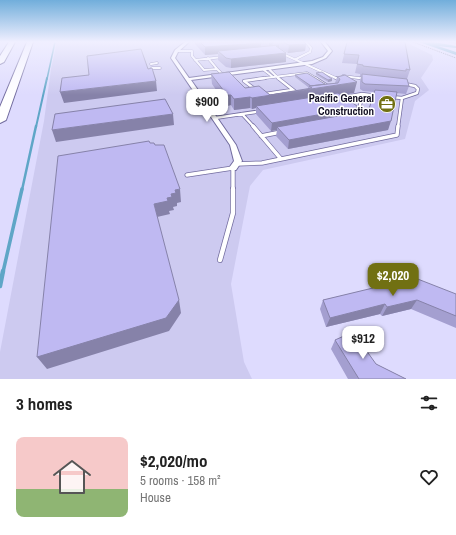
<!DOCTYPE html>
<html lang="en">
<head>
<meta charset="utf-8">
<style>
	:root { --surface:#fff; --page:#f2f2f2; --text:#222; --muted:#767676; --line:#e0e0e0; --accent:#717012 }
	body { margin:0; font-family:"Archivo Narrow",sans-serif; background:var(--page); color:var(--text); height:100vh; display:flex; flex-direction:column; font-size:15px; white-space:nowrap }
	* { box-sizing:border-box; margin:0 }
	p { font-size:13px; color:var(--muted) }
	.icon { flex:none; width:22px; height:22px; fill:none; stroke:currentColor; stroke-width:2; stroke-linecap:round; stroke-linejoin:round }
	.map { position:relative; height:379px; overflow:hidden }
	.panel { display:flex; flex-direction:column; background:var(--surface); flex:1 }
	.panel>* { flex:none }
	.price { position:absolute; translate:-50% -34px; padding:0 9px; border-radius:8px; background:#fff; color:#222; font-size:13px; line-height:26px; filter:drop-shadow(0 1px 2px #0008) }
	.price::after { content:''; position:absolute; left:50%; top:24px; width:12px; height:9px; margin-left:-6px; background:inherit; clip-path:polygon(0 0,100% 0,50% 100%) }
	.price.selected { background:var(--accent); color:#fff }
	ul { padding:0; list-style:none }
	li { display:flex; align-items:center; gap:12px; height:100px; padding:0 16px }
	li+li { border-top:1px solid var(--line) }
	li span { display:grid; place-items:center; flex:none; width:112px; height:80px; border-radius:8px; color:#555 }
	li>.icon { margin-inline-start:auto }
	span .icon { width:48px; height:48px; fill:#fffc; stroke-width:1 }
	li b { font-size:17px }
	h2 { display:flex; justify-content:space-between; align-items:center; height:48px; padding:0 16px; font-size:17px }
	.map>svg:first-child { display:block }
</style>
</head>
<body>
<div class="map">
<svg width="456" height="379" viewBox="0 0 456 379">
	<rect width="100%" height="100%" fill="#dedbfe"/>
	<path fill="#cdcaf0" d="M57,42h348l27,13 1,5 -12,18 8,12 -14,11 -10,38 -142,31 -13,16 -19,98 13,78 8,17h-252v-27l44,-231 7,-52z"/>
	<path fill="#5fa6c7" d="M419,42h15l22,4v2l-18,-2 18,6v3z"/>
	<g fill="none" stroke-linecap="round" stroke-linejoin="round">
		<path stroke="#5fa6c7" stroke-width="1.5" d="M47,79l8,-37"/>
		<path stroke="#5fa6c7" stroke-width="2" d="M36,127l11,-49"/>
		<path stroke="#5fa6c7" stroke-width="2.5" d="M22,190l14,-64"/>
		<path stroke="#5fa6c7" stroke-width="3.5" d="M3,272l19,-83"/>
		<path stroke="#5fa6c7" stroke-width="4.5" d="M0,286l3,-15"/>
		<defs>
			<path id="lane-far3" d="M176,51h16v5l12,14 13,-1 6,6
				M283,54l55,25
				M208,58l9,11
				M296,59l14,-7 1,-4 -5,-6
				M195,60l28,-3
				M151,64l6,-1
				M152,68h8
				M269,69l10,10
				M264,70l9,7
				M343,76l23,3
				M257,79l50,-6 10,6"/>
			<path id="lane-far2" d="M278,78l19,15
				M315,78l14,9
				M336,78l4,2
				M361,78l5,1
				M256,90l-12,-9 21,-3
				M265,94l27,-4
				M391,97l11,1 -4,29
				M339,98l23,-4 16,2
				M402,98l15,-5 1,-4 -3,-3 -10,-2
				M242,114l12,13
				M358,117l4,-23
				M215,118l47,-7"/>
			<path id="lane-far1" d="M253,126l28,33
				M261,136l20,-4
				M237,164l25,-1 135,-28 1,-9
				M187,175l46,-7v22"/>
			<path id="lane" d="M220,260l13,-47v-24"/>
			<path id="street" d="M185,42h4l-11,10 -3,6 14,20 123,-17 11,-4 5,-6 -7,-9h4l7,9 -6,7 -14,6 -121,16 45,65 6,16 -6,9h-3l-4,-2 5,-7 -4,-16 -59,-87 4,-8z"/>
			<path id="highway" d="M9,42h6l-11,20 -4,2v-8z
				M27,42h6l-27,78 -6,3v-16z"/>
		</defs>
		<use href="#lane-far3" stroke="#726c9f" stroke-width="3"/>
		<use href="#lane-far2" stroke="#726c9f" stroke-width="4"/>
		<use href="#lane-far1" stroke="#726c9f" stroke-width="5"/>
		<use href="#lane" stroke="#726c9f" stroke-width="6"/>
		<use href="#street" stroke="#726c9f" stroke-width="2"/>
		<use href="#highway" stroke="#726c9f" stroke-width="2"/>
		<path stroke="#73708b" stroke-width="1" stroke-dasharray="1 1" stroke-linecap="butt" d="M413,42l43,16
			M449,42l7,1"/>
		<use href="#lane-far3" stroke="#fff" stroke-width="2"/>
		<use href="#lane-far2" stroke="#fff" stroke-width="2.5"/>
		<use href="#lane-far1" stroke="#fff" stroke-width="3.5"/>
		<use href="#lane" stroke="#fff" stroke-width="4.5"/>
		<use href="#street" fill="#fff" fill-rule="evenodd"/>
		<use href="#highway" fill="#fff" fill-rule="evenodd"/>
	</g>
	<path fill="#a49fd0" d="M195,42h109l2,2 -1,7 -17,2 -9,-5 7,14 -55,6 -5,-1 -8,-7v-6l-13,1 -10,-11z
		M347,42l63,28 -3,9 2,7 -3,8 -10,-1 -8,37 -100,19 -12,-13 1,-6 -6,1 -15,-17v-6l-4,1 -2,-1 -16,2 -3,-5 -4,1 -15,-22 -1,-10 34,14 25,7 38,-6v-2l-13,-10v-2l30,9 10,-1 2,-6 17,16 -14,2 15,18 13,-1 6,-20 -11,-1 -3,-2v-8l1,-5h-1v-2l-5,-1 2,-9 -15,-1z
		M316,73l16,6v2l-4,1 -12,-7z
		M372,286l84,8v34l-45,-19 -29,7 -2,-2 -54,13 -6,-18 3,-9 47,-11z
		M335,340l41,24 30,15h-58l-17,-30z"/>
	<path fill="#8682a9" d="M269,42h4l-1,7h-3z
		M261,43v7l-43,1v3l-13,1v-8z
		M306,44l-1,7 -17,2 1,-8z
		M279,45v8h7v9l-55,6v-9z
		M332,79v2l-4,1v-2z
		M156,81l1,10 -93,12 -4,-11z
		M357,82l-3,11 -96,15 -2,-2v2l-4,1v-11z
		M227,95h4v10l-4,1z
		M250,97v11l-16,2v-11z
		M357,108l-2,8 -78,11v3l-6,1 1,-8z
		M173,114l1,11 -118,17 -4,-12z
		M391,121l-3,9 -100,19 1,-9z
		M180,189l1,13 -4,1v3l-4,1 1,3 -5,1 1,3 -13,3 -3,-13 13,-6 8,-8z
		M179,300l2,13 -12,18 -122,38 -10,-12z
		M417,300l-6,9 -29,7 5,-9z
		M385,304l-5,10 -54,13 4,-9z"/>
	<path fill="#bfb9f2" stroke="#8682a9" d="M200,42h61v1l-56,4z
		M283,42h21l2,2 -17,1z
		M347,42h58l5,28 -4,-1v2l-43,-5v-1l-6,-1 2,-9 -15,-1z
		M279,45l-3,1 10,7 -55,6 -5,-1 -8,-7z
		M141,49l7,20 4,-1 4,13 -96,11 2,-14 27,-3 -2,-19z
		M229,72l16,16 14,-2 11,9 42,-7 -3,-2 29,-3 2,-4 -3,-2 8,-2 12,7 -105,16 -2,-1 -16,2 -3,-4h-4l-16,-21z
		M322,72l10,7 -4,1 -12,-7z
		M307,73l18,11 -14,2 -16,-11z
		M362,74l45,5 2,7 -44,-2 -3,-2z
		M375,90l22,2 -6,29 -102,19 -12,-13 83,-15 2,-3 6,3z
		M338,93l19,13v2l-85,15 -16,-17z
		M165,99l8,15 -121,16 3,-16z
		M149,141l1,2h4l1,2h9l16,44 -5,1 1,3 -5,1 1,3 -5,1 1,3 -14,3 25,96 -13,18 -129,39 21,-201z
		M410,276l46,18v22l-39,-16 -30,7 -2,-3 -55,14 -7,-18 50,-12 -1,-2z
		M353,332l23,32 30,15h-47l-24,-39z"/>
	<linearGradient id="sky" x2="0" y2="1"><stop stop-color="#71aedb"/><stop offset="0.44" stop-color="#f0efff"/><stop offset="1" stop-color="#f0efff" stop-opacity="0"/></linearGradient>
	<rect width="456" height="95" fill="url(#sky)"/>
	<defs>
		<symbol id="office-disc" viewBox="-11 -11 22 22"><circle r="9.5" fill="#717012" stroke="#fff"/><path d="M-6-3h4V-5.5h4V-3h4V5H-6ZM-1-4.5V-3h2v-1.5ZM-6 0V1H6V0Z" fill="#fff"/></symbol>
	</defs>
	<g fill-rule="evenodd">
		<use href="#office-disc" x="377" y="94" width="20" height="20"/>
	</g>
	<g text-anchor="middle" stroke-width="3" stroke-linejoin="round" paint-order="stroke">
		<g font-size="11" font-weight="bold" fill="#0f0c20" stroke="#fff" text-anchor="end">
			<text x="374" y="102">Pacific General<tspan x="374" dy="13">Construction</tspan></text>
		</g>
	</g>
</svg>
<b class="price" style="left:207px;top:123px">$900</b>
<b class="price selected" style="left:393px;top:297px">$2,020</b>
<b class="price" style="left:363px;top:360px">$912</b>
</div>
<section class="panel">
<h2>3 homes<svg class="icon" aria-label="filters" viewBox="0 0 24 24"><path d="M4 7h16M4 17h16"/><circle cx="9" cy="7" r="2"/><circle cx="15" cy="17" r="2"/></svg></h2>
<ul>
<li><span style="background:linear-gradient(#f6c9c9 65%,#8fb573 0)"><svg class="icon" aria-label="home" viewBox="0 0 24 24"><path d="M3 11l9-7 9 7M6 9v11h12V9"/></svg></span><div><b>$2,020/mo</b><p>5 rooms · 158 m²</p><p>House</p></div><svg class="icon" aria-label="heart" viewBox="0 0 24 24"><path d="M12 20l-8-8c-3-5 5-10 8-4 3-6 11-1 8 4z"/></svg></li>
</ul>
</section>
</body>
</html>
